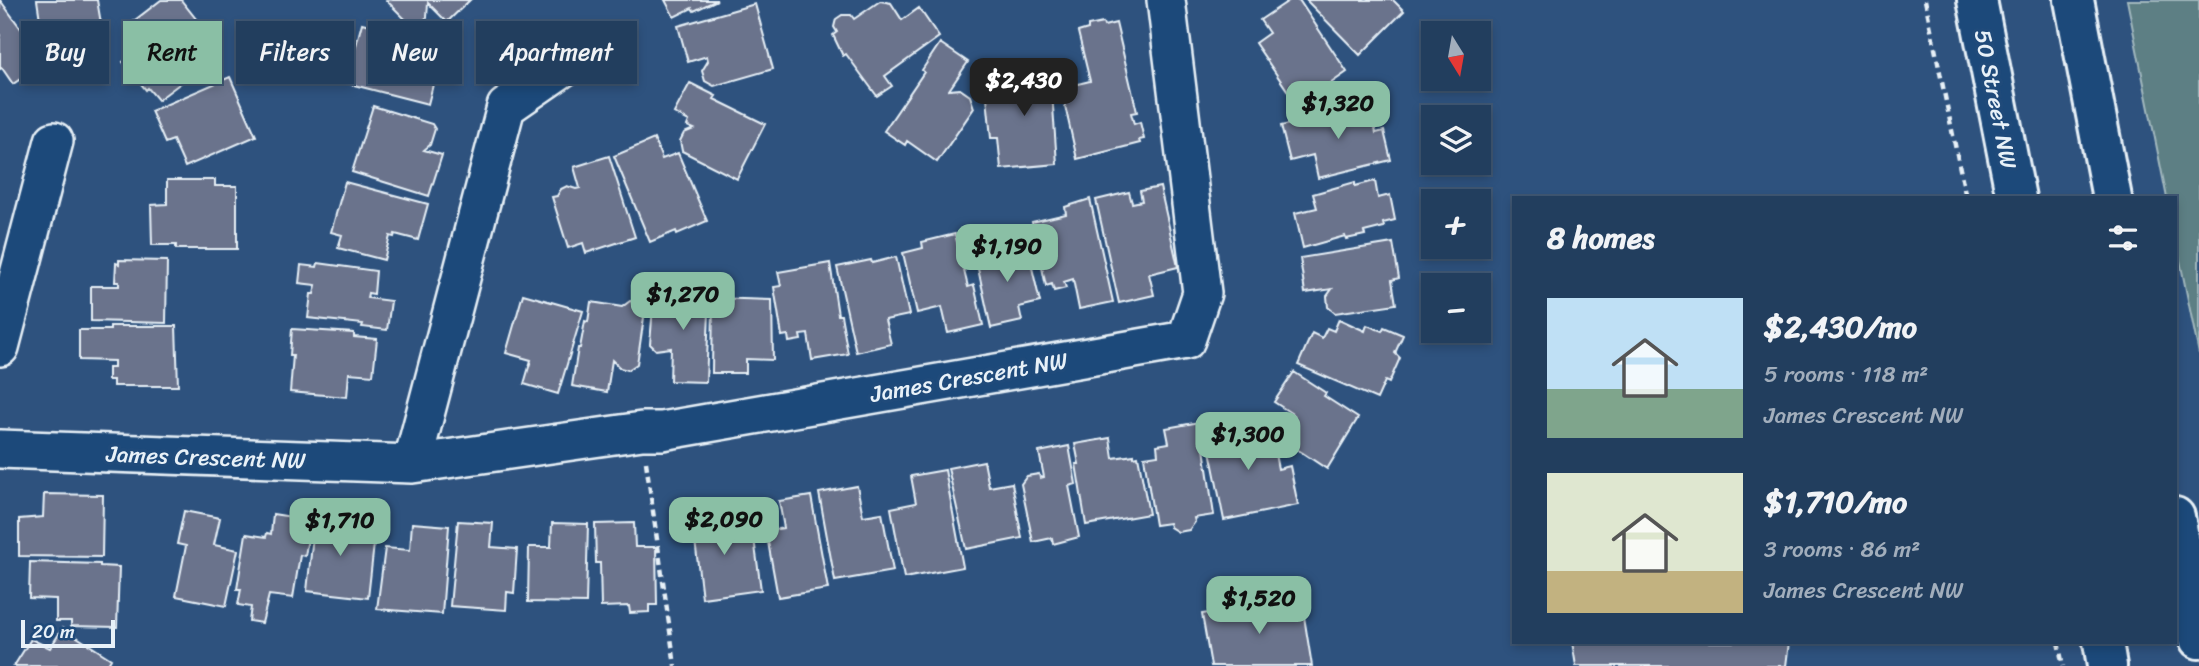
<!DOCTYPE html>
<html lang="en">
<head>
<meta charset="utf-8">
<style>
	:root { --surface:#223e5e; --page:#2a4564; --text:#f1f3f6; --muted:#a2aebc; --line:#3f5773; --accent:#8abfa5 }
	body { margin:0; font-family:Sriracha,sans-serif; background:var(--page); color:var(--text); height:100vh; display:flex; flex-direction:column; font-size:26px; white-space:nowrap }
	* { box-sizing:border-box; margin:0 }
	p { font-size:23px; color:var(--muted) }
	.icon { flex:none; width:38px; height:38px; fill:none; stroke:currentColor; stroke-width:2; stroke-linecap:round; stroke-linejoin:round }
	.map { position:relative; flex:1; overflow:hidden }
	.drawer { position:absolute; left:1512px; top:196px; width:665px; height:448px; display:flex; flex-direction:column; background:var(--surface); border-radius:0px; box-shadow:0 4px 10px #0003,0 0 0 2px var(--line) }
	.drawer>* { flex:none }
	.banner { position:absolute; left:21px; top:21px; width:665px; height:63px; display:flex; gap:14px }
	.needle { width:46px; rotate:169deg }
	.buttons { position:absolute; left:1421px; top:21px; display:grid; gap:14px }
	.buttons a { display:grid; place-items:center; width:70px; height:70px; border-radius:0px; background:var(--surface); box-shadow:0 4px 10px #0003,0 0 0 2px var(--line); font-size:35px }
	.scale { position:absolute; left:21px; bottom:18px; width:94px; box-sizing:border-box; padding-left:7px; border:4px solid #e8f1f8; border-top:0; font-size:19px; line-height:24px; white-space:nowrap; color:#e8f1f8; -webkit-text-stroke:5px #1f4a7a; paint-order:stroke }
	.price { position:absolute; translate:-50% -60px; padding:0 16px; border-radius:14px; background:var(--accent); color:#111; font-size:23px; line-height:46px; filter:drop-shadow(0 2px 4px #0008) }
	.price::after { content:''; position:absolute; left:50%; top:42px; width:21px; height:16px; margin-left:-10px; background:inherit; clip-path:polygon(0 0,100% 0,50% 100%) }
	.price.selected { background:#222; color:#fff }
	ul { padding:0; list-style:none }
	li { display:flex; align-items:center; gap:21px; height:175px; padding:0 35px }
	li span { display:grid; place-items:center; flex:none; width:196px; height:140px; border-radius:0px; color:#555 }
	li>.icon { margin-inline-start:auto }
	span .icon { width:84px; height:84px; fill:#fffc; stroke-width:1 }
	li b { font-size:30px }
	h2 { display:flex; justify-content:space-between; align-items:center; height:84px; padding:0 35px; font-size:30px }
	.chip { padding:0 24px; border-radius:0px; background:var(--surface); box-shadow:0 4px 10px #0003,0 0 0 2px var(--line); font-size:24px; line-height:63px }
	.chip.selected { background:var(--accent); color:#111 }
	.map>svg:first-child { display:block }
</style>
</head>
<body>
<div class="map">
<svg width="2199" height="666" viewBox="0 0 2199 666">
	<rect width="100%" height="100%" fill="#2e527e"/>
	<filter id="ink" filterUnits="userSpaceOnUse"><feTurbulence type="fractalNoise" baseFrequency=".0143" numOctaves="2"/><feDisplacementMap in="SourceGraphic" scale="14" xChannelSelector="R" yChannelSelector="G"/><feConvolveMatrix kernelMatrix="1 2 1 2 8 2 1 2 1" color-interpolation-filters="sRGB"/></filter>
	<g filter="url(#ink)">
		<path fill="#5d7f84" stroke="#a2b8be" stroke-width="2" d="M2127,0h72v354l-24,-118v-38h-8z"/>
		<path fill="#6b738c" stroke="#e8f1f8" stroke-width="2" d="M0,0l35,48 -2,2 9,14 -29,20 -11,-16 -2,1z
			M37,0h60l6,35 -17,2 1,7 -6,1 2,15 -36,6z
			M161,0h20l31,39 -32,24 10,13 -32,24 -10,-12 -2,2 -23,-28 19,-15 -16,-20z
			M386,0h84l-23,22 -19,-19 -1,14 -7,7 -11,-1z
			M665,0h52l-23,11 -2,-3 -18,9z
			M1290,0h9l48,72 -49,34 -43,-63 14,-10 -9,-13z
			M1306,0h87l11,11 -44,44z
			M880,1l11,2 11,17 17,-12 20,29 -54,39 7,10 -15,10 -31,-42 -3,2 -10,-21 4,-3 -3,-5 2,-8 6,-4h9l3,4z
			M755,4l18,65 -59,17 -9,-5 -3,-10 6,-10 -1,-5 -19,6 -10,-36z
			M362,23l56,15 -7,24 26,7 -9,35 -82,-21z
			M1103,23l1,3 12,-3 21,89 -6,1 3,11 6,-2 4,17 -5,1 1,3 -63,16 -16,-71 29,-7 -12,-49 10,-3v-3z
			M940,43l28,19 -19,28 11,-1 10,7 4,12 -37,54 -30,-21 -2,4 -21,-14 40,-59 -2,-2z
			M1050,63l7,101 -56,5 -3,-31h-7l-5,-51 27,-3 -2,-17z
			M230,77l26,59 -71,31 -12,-27 -8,3 -14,-32z
			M690,83l26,13 -2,3 51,25 -28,55 -55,-28 -2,-10 4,-8 10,-4 -7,-3 2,-5 -15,-8z
			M1369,105l7,28 8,-2 7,29 -73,18 -5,-23 -23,6 -9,-35z
			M373,106l59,18 3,5 -5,16 -6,5 18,5 -13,41 -77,-24z
			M654,139l8,20 16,-6 29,68 -30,13 -1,-3 -26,11 -36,-86z
			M609,156l26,81 -49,16 -3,-10 -15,5 -16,-51 5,-1 4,-7 6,-3 9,3 4,-1 -6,-21z
			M167,180h48v6h22v63h-61v-4h-24l-1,-40 16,-1z
			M1375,181l3,17 12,-3 5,25 -12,3 1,4 -20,5 1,3 -19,4 -1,-3 -42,12 -8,-35 22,-5 -4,-14 42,-12v4z
			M345,182l83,22 -10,36 -23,-6 -1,3 -4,-1 -6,24 -46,-12 4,-13 -11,-3z
			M1160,187l18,80 -29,7 5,21 -35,8 -23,-103 33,-8 3,11 10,-2 -2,-10z
			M1090,199l23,103 -34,7 -6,-30 -9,3 2,6 -12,3 -2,-7 -6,2 -14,-64 34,-8 -1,-7z
			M955,234l13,53 6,-2 9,40 -35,8 -6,-26 -25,6 -14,-60 20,-5 -1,-6z
			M1393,243l6,35 -7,2 4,24 -61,9 -7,-6 -1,-11 5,-7 -27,4 -5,-35z
			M1011,246l1,3 15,-3 13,56 -21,5 3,14 -31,7 -16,-73z
			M896,257l13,58 -24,5 6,24 -35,8 -19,-85 34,-7 1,3z
			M119,260l48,1 -1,62 -75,-2v-35h28v-4h-4l1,-19 3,1z
			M318,263l58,8 -2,23 -6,-1 -1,5 24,3 -4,29 -25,-3 1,-3 -55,-6 3,-24h3l2,-9 -17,-2 2,-18 16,2z
			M830,263l8,52h3l7,39 -36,6 -4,-26 -8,1 1,5 -12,2 -1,-7 -6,1 -8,-49 7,-1 -3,-14z
			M692,289h18l-4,93 -36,-1 1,-33 -15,2 -6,-6 4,-50 15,1 1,-4h22z
			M523,294l60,17 -25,83 -34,-10 7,-24 -25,-7z
			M713,298l59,2 1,60 -27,-1v14h-34z
			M630,301l8,1 7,9 -8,53 -9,6 -8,-2 -8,-8 -5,32 -35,-6 6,-38h2l5,-27 3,1 3,-20 31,5z
			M1339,319l26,12 2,-6 15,6 2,-4 19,8 -8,18 5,5 -11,25 -4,-2 -8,18 -79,-34 14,-32 10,5 5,-10 7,3z
			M110,326h66l2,60h-65v-6h-5v-12h6v-7l-35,-1v-30h31z
			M292,329l62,4v4l23,2 -4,36 -24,-2 -2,24 -57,-5 3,-37h-3z
			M1294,372l32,21 -2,3 34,22 -31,51 -47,-31 -2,-9 7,-10 9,-4 -20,-13z
			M1239,419l3,14 10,-2 1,6 18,-3 7,35 12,-3 8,39 -74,15 -19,-94z
			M1200,422l14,93 -20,3 1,4 -6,8 -11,2 -8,-5 -1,-4 -14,2 -11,-68 14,-2 -1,-10 12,-2 -3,-15z
			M1110,438l3,20 21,-3v2l4,-1 11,58 -63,11 -10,-61h3l-4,-20z
			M1069,446l7,38 -7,2 10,51 -26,7 -1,-6 -19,4 -12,-58 6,-8 12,-2 1,4 4,-1 -5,-25z
			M984,461l5,26 23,-4 10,55 -56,11 -18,-81z
			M945,470l18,97 -59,11 -13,-70 25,-5 -5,-27z
			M857,486l6,30 19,-3 11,58 -58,10 -16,-88z
			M44,494l59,1 -1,62 -83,-1v-37l24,-2z
			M811,496l17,93 -50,8 -12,-66 18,-3 -5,-27z
			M727,510l3,24 23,-3 8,59 -59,8 -10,-83z
			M184,511l36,7 -6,27 24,5 -12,56 -50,-10 10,-50 -9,-2z
			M273,514l38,6 -6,36 -5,-1 -7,43 -24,-3 -7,28 -13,-2 2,-14 -13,-2 3,-16h-4l9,-55 20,3 1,-4 4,1z
			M318,515l37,4 -2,13 22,3 -7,63 -61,-7 7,-65 3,1z
			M458,521l35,2 -2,24 26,2 -3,44 -7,-1 -1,18 -56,-4z
			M412,523l37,3 -7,88 -65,-5 8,-61 25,2z
			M552,523l36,1 -2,79 -58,-1 1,-55h22z
			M634,523l1,24h21l1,58h-8v7l-19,1 -1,-7 -28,1 -1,-44h-4l-1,-39z
			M30,562l70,2v2l19,1 -2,60 -46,-1v-5h-15v-22l-27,-1z
			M1301,598l11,68h-101l-9,-52z
			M63,628l48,31 -4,7h-93l17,-27 19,9z
			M1572,642h217l-3,24h-210z"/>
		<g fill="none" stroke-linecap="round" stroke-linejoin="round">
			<defs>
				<path id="street" d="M0,347l54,-206
					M0,449l412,15 230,-33h20l524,-91 16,-47 -36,-293
					M412,464l94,-357 65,-45"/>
				<path id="primary" d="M1977,0l39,198
					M2074,0l38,198
					M2175,517l24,122
					M2103,642l4,24"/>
			</defs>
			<use href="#street" stroke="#e8f1f8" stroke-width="42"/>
			<use href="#primary" stroke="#e8f1f8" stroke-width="44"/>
			<path stroke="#e8f1f8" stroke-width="4.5" stroke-dasharray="7 5" stroke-linecap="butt" d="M1925,0l41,198
				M646,462l29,204
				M2058,642l5,24"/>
			<use href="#street" stroke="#1f4a7a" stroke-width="37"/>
			<use href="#primary" stroke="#1f4a7a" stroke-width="38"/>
		</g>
	</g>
	<g text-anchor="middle" stroke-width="7" stroke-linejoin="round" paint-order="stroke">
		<g font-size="23" fill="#e8f1f8" stroke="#1f4a7a">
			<text transform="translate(1996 99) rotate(79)" y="8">50 Street NW</text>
			<text transform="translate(969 377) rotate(-10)" y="8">James Crescent NW</text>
			<text transform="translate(206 457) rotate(2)" y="8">James Crescent NW</text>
		</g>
	</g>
</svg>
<div class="buttons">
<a><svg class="needle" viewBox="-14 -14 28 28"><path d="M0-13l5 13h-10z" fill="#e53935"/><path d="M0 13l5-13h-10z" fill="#a2aebc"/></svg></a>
<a><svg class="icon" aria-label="layers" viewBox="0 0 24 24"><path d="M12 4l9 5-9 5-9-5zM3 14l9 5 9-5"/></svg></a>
<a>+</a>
<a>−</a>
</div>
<div class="scale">20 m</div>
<b class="price selected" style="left:1024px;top:118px">$2,430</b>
<b class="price" style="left:1338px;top:141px">$1,320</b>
<b class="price" style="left:1007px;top:284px">$1,190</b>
<b class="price" style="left:683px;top:332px">$1,270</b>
<b class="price" style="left:1248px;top:472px">$1,300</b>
<b class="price" style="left:724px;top:557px">$2,090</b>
<b class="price" style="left:340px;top:558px">$1,710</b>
<b class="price" style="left:1259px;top:636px">$1,520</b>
<div class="banner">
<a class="chip">Buy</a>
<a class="chip selected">Rent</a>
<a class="chip">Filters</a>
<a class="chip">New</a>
<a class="chip">Apartment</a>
</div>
<section class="drawer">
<h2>8 homes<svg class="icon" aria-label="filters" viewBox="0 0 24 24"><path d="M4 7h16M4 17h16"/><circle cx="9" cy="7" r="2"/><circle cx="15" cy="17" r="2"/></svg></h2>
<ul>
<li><span style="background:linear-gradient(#bfe0f5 65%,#7fa58c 0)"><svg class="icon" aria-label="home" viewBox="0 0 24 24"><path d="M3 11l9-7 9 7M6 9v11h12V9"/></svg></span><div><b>$2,430/mo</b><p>5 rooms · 118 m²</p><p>James Crescent NW</p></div></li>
<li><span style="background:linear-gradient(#dfe7d0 70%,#c2b280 0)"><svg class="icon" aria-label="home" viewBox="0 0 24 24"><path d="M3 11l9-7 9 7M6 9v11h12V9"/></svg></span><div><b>$1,710/mo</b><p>3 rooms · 86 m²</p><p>James Crescent NW</p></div></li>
</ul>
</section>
</div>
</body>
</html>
